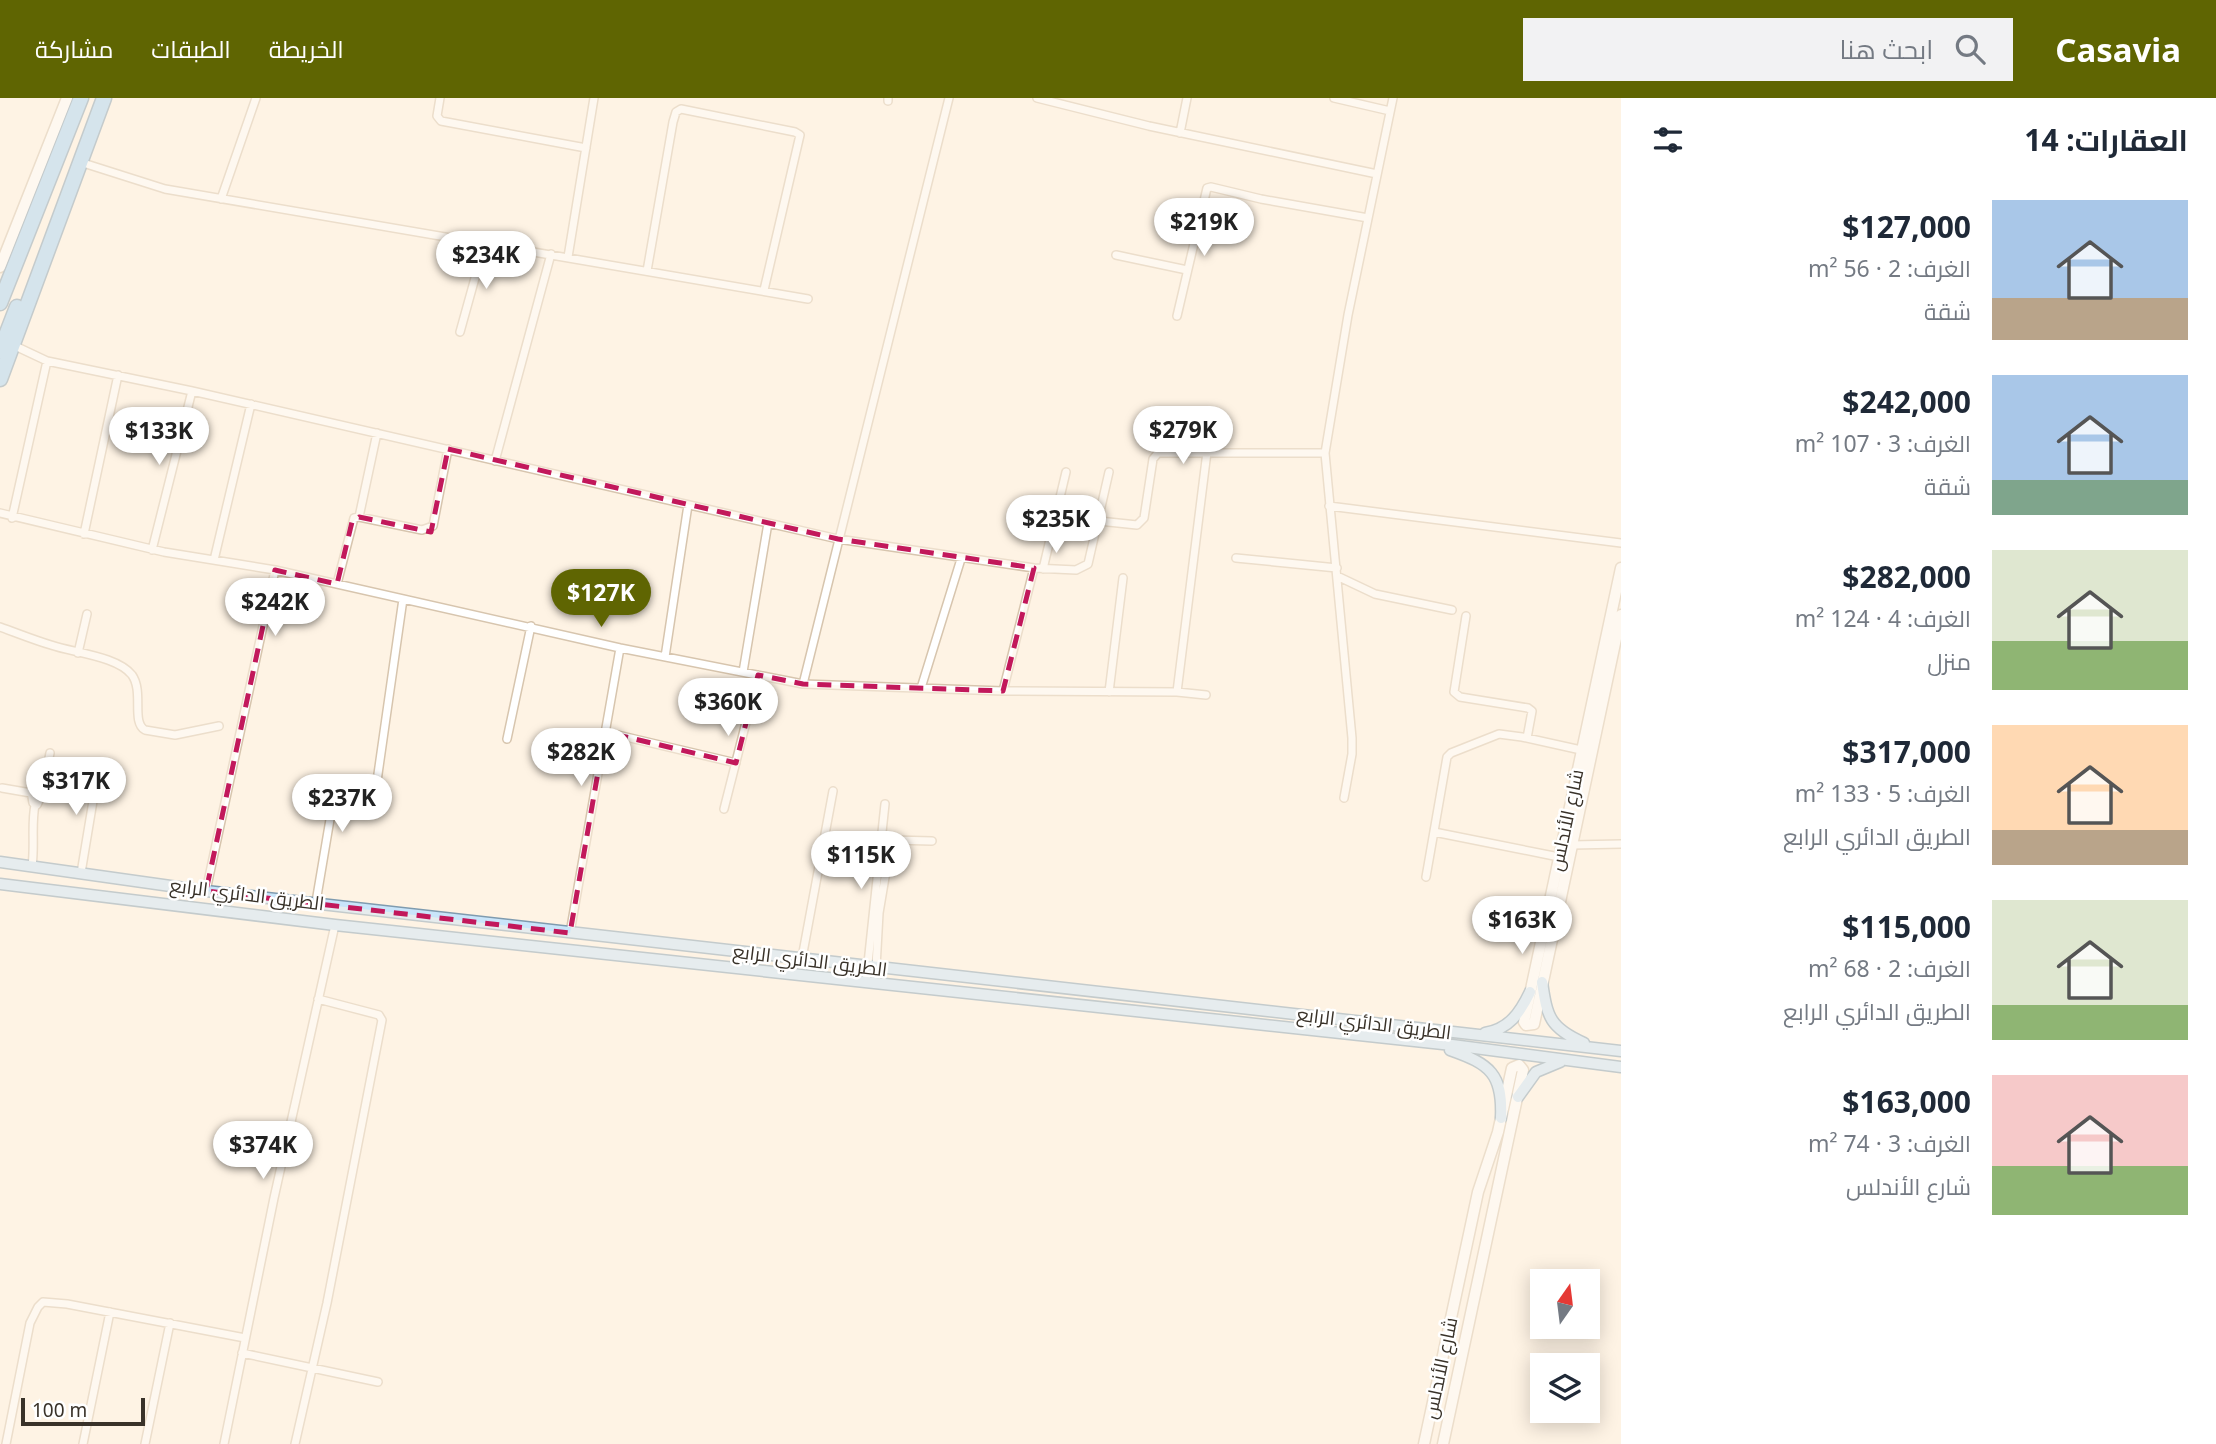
<!DOCTYPE html>
<html lang="ar">
<head>
<meta charset="utf-8">
<style>
	:root { --surface:#fff; --page:#f2f2f3; --text:#1f2937; --muted:#747a83; --accent:#5f6502 }
	body { margin:0; font-family:"Noto Sans",Cairo,sans-serif; background:var(--page); color:var(--text); direction:rtl; height:100vh; display:flex; flex-direction:column; font-size:26px; white-space:nowrap }
	* { box-sizing:border-box; margin:0 }
	p { font-size:23px; color:var(--muted) }
	.icon { flex:none; width:38px; height:38px; fill:none; stroke:currentColor; stroke-width:2; stroke-linecap:round; stroke-linejoin:round }
	.map { position:relative; flex:1; overflow:hidden; direction:ltr }
	.panel { display:flex; flex-direction:column; background:var(--surface); width:595px }
	.panel>* { flex:none }
	.needle { width:46px; rotate:14deg }
	.buttons { position:absolute; left:1530px; top:1171px; display:grid; gap:14px }
	.buttons a { display:grid; place-items:center; width:70px; height:70px; border-radius:0px; background:var(--surface); box-shadow:0 4px 18px #0003; font-size:35px }
	.scale { position:absolute; left:21px; bottom:18px; width:124px; box-sizing:border-box; padding-left:7px; border:4px solid #393229; border-top:0; font-size:19px; line-height:24px; white-space:nowrap; color:#393229; -webkit-text-stroke:5px #fff; paint-order:stroke }
	.price { position:absolute; translate:-50% -60px; padding:0 16px; border-radius:24px; background:#fff; color:#222; font-size:23px; line-height:46px; filter:drop-shadow(0 2px 4px #0008) }
	.price::after { content:''; position:absolute; left:50%; top:42px; width:21px; height:16px; margin-left:-10px; background:inherit; clip-path:polygon(0 0,100% 0,50% 100%) }
	.price.active { background:var(--accent); color:#fff }
	ul { padding:0; list-style:none }
	li { display:flex; align-items:center; gap:21px; height:175px; padding:0 28px }
	li span { display:grid; place-items:center; flex:none; width:196px; height:140px; border-radius:0px; color:#555 }
	li>.icon { margin-inline-start:auto }
	span .icon { width:84px; height:84px; fill:#fffc; stroke-width:1 }
	li b { font-size:30px }
	h2 { display:flex; justify-content:space-between; align-items:center; height:84px; padding:0 28px; font-size:30px }
	header { display:flex; align-items:center; gap:42px; box-sizing:border-box; height:98px; padding:0 35px; background:var(--accent); color:#fff }
	header strong { font-size:33px }
	nav { display:flex; gap:38px; margin-inline-start:auto; font-size:24px }
	.search { width:490px; height:63px; background:var(--page); display:flex; align-items:center; gap:18px; box-sizing:border-box; padding:0 24px; border-radius:0px; color:var(--muted); font-size:26px }
	main { display:flex; flex:1; min-height:0 }
	.map>svg:first-child { display:block }
</style>
</head>
<body>
<header>
<strong>Casavia</strong>
<div class="search"><svg class="icon" aria-label="search" viewBox="0 0 24 24"><circle cx="10" cy="10" r="6"/><path d="M15 15l6 6"/></svg>ابحث هنا</div>
<nav><a>الخريطة</a><a>الطبقات</a><a>مشاركة</a></nav>
</header>
<main>
<section class="panel">
<h2>العقارات: 14<svg class="icon" aria-label="filters" viewBox="0 0 24 24"><path d="M4 7h16M4 17h16"/><circle cx="9" cy="7" r="2"/><circle cx="15" cy="17" r="2"/></svg></h2>
<ul>
<li><span style="background:linear-gradient(#a9c7e8 70%,#b9a48a 0)"><svg class="icon" aria-label="home" viewBox="0 0 24 24"><path d="M3 11l9-7 9 7M6 9v11h12V9"/></svg></span><div><b>$127,000</b><p>الغرف: 2 · 56 m²</p><p>شقة</p></div></li>
<li><span style="background:linear-gradient(#a9c7e8 75%,#7fa58c 0)"><svg class="icon" aria-label="home" viewBox="0 0 24 24"><path d="M3 11l9-7 9 7M6 9v11h12V9"/></svg></span><div><b>$242,000</b><p>الغرف: 3 · 107 m²</p><p>شقة</p></div></li>
<li><span style="background:linear-gradient(#dfe7d0 65%,#8fb573 0)"><svg class="icon" aria-label="home" viewBox="0 0 24 24"><path d="M3 11l9-7 9 7M6 9v11h12V9"/></svg></span><div><b>$282,000</b><p>الغرف: 4 · 124 m²</p><p>منزل</p></div></li>
<li><span style="background:linear-gradient(#ffd9b3 75%,#b9a48a 0)"><svg class="icon" aria-label="home" viewBox="0 0 24 24"><path d="M3 11l9-7 9 7M6 9v11h12V9"/></svg></span><div><b>$317,000</b><p>الغرف: 5 · 133 m²</p><p>الطريق الدائري الرابع</p></div></li>
<li><span style="background:linear-gradient(#dfe7d0 75%,#8fb573 0)"><svg class="icon" aria-label="home" viewBox="0 0 24 24"><path d="M3 11l9-7 9 7M6 9v11h12V9"/></svg></span><div><b>$115,000</b><p>الغرف: 2 · 68 m²</p><p>الطريق الدائري الرابع</p></div></li>
<li><span style="background:linear-gradient(#f6c9c9 65%,#8fb573 0)"><svg class="icon" aria-label="home" viewBox="0 0 24 24"><path d="M3 11l9-7 9 7M6 9v11h12V9"/></svg></span><div><b>$163,000</b><p>الغرف: 3 · 74 m²</p><p>شارع الأندلس</p></div></li>
</ul>
</section>
<div class="map">
<svg width="1621" height="1346" viewBox="0 0 1621 1346">
	<rect width="100%" height="100%" fill="#fef3e4"/>
	<g fill="none" stroke-linecap="round" stroke-linejoin="round">
		<defs>
			<path id="street" d="M440,0l-3,18 4,5 145,27
				M1037,0l112,28 228,48
				M1334,0l56,13
				M888,3v-3
				M1180,35l7,-35
				M80,64l85,27 643,110
				M221,101l35,-101
				M1116,157l71,15
				M568,159l26,-159
				M647,173l26,-149 3,-10 5,-3 114,23 5,3 -36,155
				M1177,218l30,-128 4,-1 50,12 107,19
				M460,234l25,-90
				M13,247l34,16 145,30 646,148 196,29 42,2 12,-6 21,-92
				M495,363l56,-207
				M1329,408l292,37
				M0,415l164,39 111,18 345,78 183,36 200,7 174,1 29,3
				M359,419l18,-84
				M12,420l35,-157
				M1099,423l38,4 7,-7 9,-59 5,-6h167
				M84,436l34,-159
				M152,452l40,-159
				M1236,460l101,10
				M214,462l37,-156
				M1043,471l23,-97
				M1337,478l38,18 77,16
				M337,486l17,-66 5,-1 63,13 11,-4 15,-77
				M1466,518l-12,76 6,5 68,11 4,3 -5,27
				M0,529c17,6 34,13 51,18 23,8 66,11 81,30 12,17 -1,47 13,55l30,5 44,-9
				M78,555l9,-39
				M665,559l23,-152
				M743,574l25,-149
				M803,586l146,-586
				M921,590l40,-129
				M1003,593l31,-123
				M1109,594l14,-114
				M1177,594l30,-240
				M605,634l131,31
				M507,641l24,-113
				M377,683l26,-182
				M36,686l5,1 3,5 -7,15 -4,-2 -2,-12z
				M43,689l7,-34
				M2,690l29,5
				M1344,700l8,-44v-16l-27,-285 23,-138 45,-217
				M724,711l34,-134
				M1434,734l125,25
				M1572,747l49,-1
				M32,768c3,-21 -1,-41 3,-61
				M81,775l18,-108
				M1426,779l21,-120 4,-4 48,-19 23,3 59,13
				M206,793l69,-321
				M316,804l20,-118 5,-2 24,2
				M570,835l50,-285
				M802,860l31,-167
				M876,869l3,-54 12,-71 1,-2 40,1
				M866,884l19,-178
				M242,1255l136,29
				M6,1346l24,-121 8,-16 5,-5 24,2 178,34
				M83,1346l27,-132
				M145,1346l25,-121
				M224,1346l50,-246 61,-273
				M295,1346l32,-141 55,-283 -3,-5 -61,-16"/>
			<path id="secondary" d="M0,169l67,-169
				M1621,470l-97,454 2,3 8,-1 87,-409
				M1424,1346l54,-252 20,-60 14,-64 7,-3 4,5 -80,374"/>
			<path id="primary" d="M0,764l206,29 1415,160
				M0,786l335,41 1117,120 169,22
				M1542,884c5,35 8,46 42,61
				M1485,935c24,-4 35,-20 45,-41
				M1450,952c40,14 53,24 51,68
				M1518,999l18,-25 24,-10"/>
			<path id="highway" d="M0,205l81,-205
				M0,253l17,-44
				M0,281l104,-281"/>
		</defs>
		<use href="#street" stroke="#d7c5ae" stroke-width="10"/>
		<use href="#secondary" stroke="#d7c5ae" stroke-width="13"/>
		<use href="#primary" stroke="#7f9baf" stroke-width="13"/>
		<use href="#highway" stroke="#7f9baf" stroke-width="17"/>
		<use href="#street" stroke="#fff" stroke-width="7"/>
		<use href="#secondary" stroke="#fff" stroke-width="10"/>
		<use href="#primary" stroke="#c9e5fa" stroke-width="10"/>
		<use href="#highway" stroke="#a5d3f7" stroke-width="14"/>
	</g>
	<path d="M0 0H1621V1346H0ZM448,351l390,90 196,29 -31,123 -200,-7 -45,-9 -22,88 -131,-31 -35,201 -364,-42 69,-321 62,14 15,-62 7,-5 72,15z" fill="#fef3e4" fill-opacity=".55" fill-rule="evenodd"/>
	<path fill="none" stroke="#c2185b" stroke-width="5" stroke-dasharray="14 9" stroke-linejoin="round" d="M448,351l390,90 196,29 -31,123 -200,-7 -45,-9 -22,88 -131,-31 -35,201 -364,-42 69,-321 62,14 15,-62 7,-5 72,15z"/>
	<g text-anchor="middle" stroke-width="5" stroke-linejoin="round" paint-order="stroke">
		<g font-size="19" fill="#393229" stroke="#fff">
			<text transform="translate(1566 722) rotate(-78)" y="7">شارع الأندلس</text>
			<text transform="translate(247 796) rotate(7)" y="7">الطريق الدائري الرابع</text>
			<text transform="translate(810 862) rotate(7)" y="7">الطريق الدائري الرابع</text>
			<text transform="translate(1374 925) rotate(7)" y="7">الطريق الدائري الرابع</text>
			<text transform="translate(1440 1270) rotate(-78)" y="7">شارع الأندلس</text>
		</g>
	</g>
</svg>
<div class="buttons">
<a><svg class="needle" viewBox="-14 -14 28 28"><path d="M0-13l5 13h-10z" fill="#e53935"/><path d="M0 13l5-13h-10z" fill="#747a83"/></svg></a>
<a><svg class="icon" aria-label="layers" viewBox="0 0 24 24"><path d="M12 4l9 5-9 5-9-5zM3 14l9 5 9-5"/></svg></a>
</div>
<div class="scale">100 m</div>
<b class="price" style="left:1204px;top:160px">$219K</b>
<b class="price" style="left:486px;top:193px">$234K</b>
<b class="price" style="left:1183px;top:368px">$279K</b>
<b class="price" style="left:159px;top:369px">$133K</b>
<b class="price" style="left:1056px;top:457px">$235K</b>
<b class="price active" style="left:601px;top:531px">$127K</b>
<b class="price" style="left:275px;top:540px">$242K</b>
<b class="price" style="left:728px;top:640px">$360K</b>
<b class="price" style="left:581px;top:690px">$282K</b>
<b class="price" style="left:76px;top:719px">$317K</b>
<b class="price" style="left:342px;top:736px">$237K</b>
<b class="price" style="left:861px;top:793px">$115K</b>
<b class="price" style="left:1522px;top:858px">$163K</b>
<b class="price" style="left:263px;top:1083px">$374K</b>
</div>
</main>
</body>
</html>
